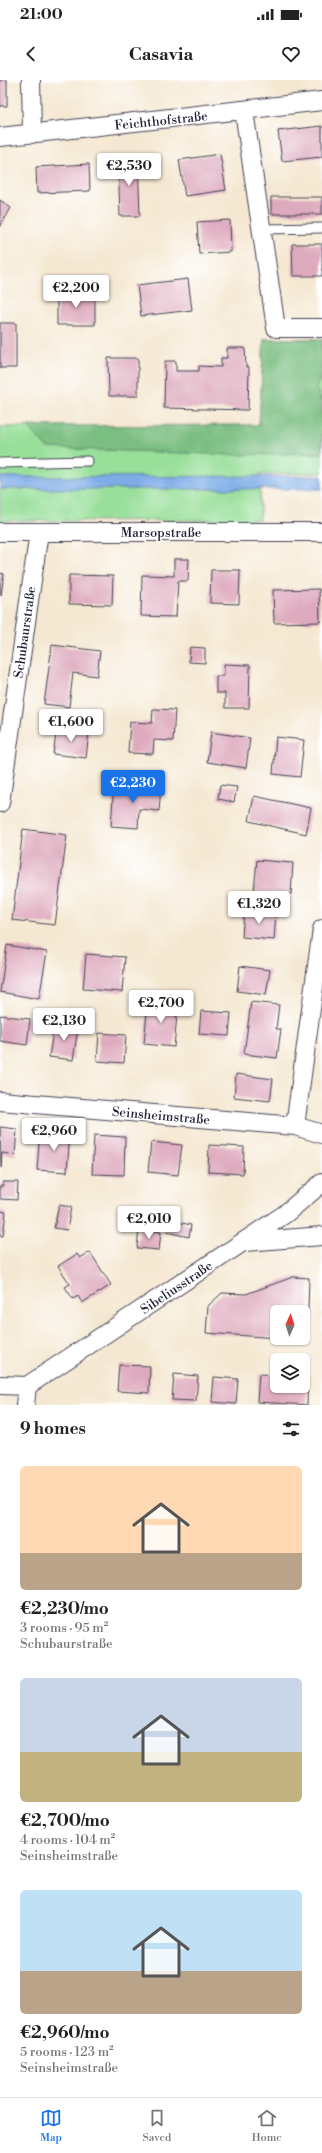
<!DOCTYPE html>
<html lang="en">
<head>
<meta charset="utf-8">
<style>
	:root { --surface:#fff; --page:#f2f2f2; --text:#222; --muted:#767676; --line:#e0e0e0; --accent:#1a73e8 }
	body { margin:0; font-family:"Libre Bodoni",serif; background:var(--page); color:var(--text); height:100vh; display:flex; flex-direction:column; font-size:15px; white-space:nowrap }
	* { box-sizing:border-box; margin:0 }
	p { font-size:13px; color:var(--muted) }
	.icon { flex:none; width:22px; height:22px; fill:none; stroke:currentColor; stroke-width:2; stroke-linecap:round; stroke-linejoin:round }
	.map { position:relative; height:1325px; overflow:hidden }
	.drawer { display:flex; flex-direction:column; background:var(--surface); flex:1 }
	.drawer>* { flex:none }
	.needle { width:26px; rotate:3deg }
	.tools { position:absolute; left:270px; top:1225px; display:grid; gap:8px }
	.tools a { display:grid; place-items:center; width:40px; height:40px; border-radius:6px; background:var(--surface); box-shadow:0 1px 3px #0004; font-size:20px }
	.price { position:absolute; translate:-50% -34px; padding:0 9px; border-radius:4px; background:#fff; color:#222; font-size:13px; line-height:26px; filter:drop-shadow(0 1px 2px #0008) }
	.price::after { content:''; position:absolute; left:50%; top:24px; width:12px; height:9px; margin-left:-6px; background:inherit; clip-path:polygon(0 0,100% 0,50% 100%) }
	.price.selected { background:var(--accent); color:#fff }
	ul { padding:0; list-style:none }
	li { display:grid; align-content:center; gap:8px; height:212px; padding:0 20px }
	li span { display:grid; place-items:center; height:124px; border-radius:6px; color:#555 }
	li>.icon { margin-inline-start:auto }
	span .icon { width:72px; height:72px; fill:#fffc; stroke-width:1 }
	li b { font-size:17px }
	h2 { display:flex; justify-content:space-between; align-items:center; height:48px; padding:0 20px; font-size:17px }
	.status { display:flex; justify-content:space-between; align-items:center; height:28px; padding:0 20px; background:var(--surface); direction:ltr }
	.status svg { height:11px; fill:currentColor }
	header { display:flex; justify-content:space-between; align-items:center; height:52px; padding:0 20px; background:var(--surface); font-size:18px; font-weight:800 }
	.menu { display:flex; justify-content:space-around; align-items:center; height:56px; border-top:1px solid var(--line); background:var(--surface); font-size:11px; color:var(--muted) }
	.menu a { display:grid; justify-items:center; gap:2px }
	.menu .selected { color:var(--accent) }
	.map>svg:first-child { display:block }
</style>
</head>
<body>
<div class="status"><b>21:00</b><svg viewBox="0 0 49 12"><path d="M0 12V9h3v3zM5 12V6h3v6zM10 12V3h3v9zM15 12V0h3v12zM26 1h20v11H26zM47 4h2v5h-2z"/></svg></div>
<header><svg class="icon" aria-label="back" viewBox="0 0 24 24"><path d="M15 5l-7 7 7 7"/></svg>Casavia<svg class="icon" aria-label="heart" viewBox="0 0 24 24"><path d="M12 20l-8-8c-3-5 5-10 8-4 3-6 11-1 8 4z"/></svg></header>
<div class="map">
<svg width="322" height="1325" viewBox="0 0 322 1325">
	<rect width="100%" height="100%" fill="#fff"/>
	<filter id="ink" filterUnits="userSpaceOnUse"><feTurbulence type="fractalNoise" baseFrequency=".025" numOctaves="2"/><feDisplacementMap in="SourceGraphic" scale="8" xChannelSelector="R" yChannelSelector="G"/><feConvolveMatrix kernelMatrix="1 2 1 2 8 2 1 2 1" color-interpolation-filters="sRGB"/></filter>
	<filter id="wash" filterUnits="userSpaceOnUse"><feTurbulence type="fractalNoise" baseFrequency=".012" numOctaves="4" result="noise"/><feDisplacementMap in="SourceGraphic" scale="16" xChannelSelector="R" yChannelSelector="G"/><feGaussianBlur stdDeviation="0.9" result="paint"/><feColorMatrix in="noise" values="0 0 0 0 0 0 0 0 0 0 0 0 0 0 0 0 0 1.4 0 .05"/><feComposite in="paint" operator="in"/></filter>
	<g filter="url(#wash)">
		<rect width="100%" height="100%" fill="#f5e8d2"/>
		<path fill="#98df99" stroke="#5d806a" d="M264,259h58v134l-62,1v46l-260,1v-94l259,-2z"/>
		<path fill="#7abe81" stroke="#4e705e" d="M264,259h58v35l-6,14 6,14v51l-86,2 -189,-7 -19,-22 231,-1z"/>
		<path fill="#7dace7" stroke="#506791" d="M322,396v13h-322v-12z"/>
		<g id="blocks">
			<path fill="#deaabe" d="M0,0h7v26h-7z
				M322,46v31l-40,4 -4,-30z
				M220,74l6,36 -41,6 -6,-36z
				M138,77l2,59h-20l-2,-58z
				M89,84l1,27 -53,2 -1,-26z
				M271,117h51v17h-51z
				M0,120l11,8 -11,19z
				M230,140l1,32 -32,2 -2,-32z
				M292,164h30v32h-29z
				M188,199l4,31 -51,6 -4,-31z
				M57,213h38v32h-38z
				M0,243h16v45h-16z
				M227,268h18l1,19h3l-1,43 -84,-2 1,-47h11v10h23v-5l22,1v-9h6z
				M108,278h30v38h-29z
				M174,479h15l-1,22h-10l-2,36 -35,-1 1,-41 32,1z
				M211,490h29l-1,34 -29,-1z
				M0,493l4,1 -3,21h-1z
				M69,495l44,1 -1,29 -43,-1z
				M319,509l1,33 -46,1 -1,-33z
				M52,565l48,6 -3,25 -24,-3 -4,34 -25,-3z
				M190,567l15,1v15l-16,-1z
				M224,584l26,1 -1,43h-24v-15h-9v-17h8z
				M153,629l22,1 -2,31 -19,-1 -1,14 -25,-1 2,-31 22,1z
				M57,648l32,4 -3,26 -33,-4z
				M211,652l39,6 -4,30 -39,-6z
				M276,657l28,3 -4,37 -27,-3z
				M114,704l47,3 -2,24 -20,-2 -1,19 -27,-2z
				M220,705l17,2 -3,15 -16,-3z
				M254,716l57,12 -5,26 -57,-13z
				M23,749l44,6 -12,90 -43,-5z
				M257,780l36,3 -2,31 -37,-3z
				M244,830l32,3 -2,27 -32,-3z
				M7,865l40,7 -8,47 -39,-7z
				M86,874l39,3 -3,35 -39,-3z
				M240,886l30,4 -4,25 -29,-4z
				M148,921l30,3 -4,43 -30,-3z
				M251,922l28,3 -3,24h5l-4,29 -33,-4z
				M201,931l30,2 -2,23 -30,-2z
				M0,935l30,4 -3,26 -27,-4z
				M54,945l24,3 -5,32 -24,-3z
				M99,953l27,2 -2,28 -27,-2z
				M236,994l37,5 -3,22 -36,-4z
				M0,1047l17,2 -2,26 -13,-2 -1,15z
				M40,1051l30,2 -3,39 -30,-2z
				M94,1055l31,2 -1,38 -32,-1z
				M151,1062l31,3 -4,30 -30,-3z
				M209,1065l35,2 -1,27 -35,-2z
				M3,1102h15l-1,18 -17,-1v-13h3z
				M59,1125l12,2 -4,23 -13,-2z
				M0,1131l6,1 -3,24h-3z
				M169,1140l22,5 -2,12 -23,-5z
				M139,1149l22,3 -2,18 -22,-2z
				M90,1172l21,33 -29,18 -4,-7 -5,3 -8,-12 5,-3 -12,-18 19,-12 3,4z
				M293,1197l16,1 -2,62 -11,-1 7,-1v-26h-26v26l-71,-5 2,-27 14,-13 24,1z
				M119,1285l31,1 -1,27 -32,-2z
				M174,1294l24,2 -2,25 -24,-1z
				M259,1294l18,1v11h26v-9h5l-1,28 -50,-3z
				M214,1297l24,2 -2,25 -24,-2z"/>
		</g>
	</g>
	<g filter="url(#ink)">
		<use href="#blocks" fill-opacity="0" stroke="#424052" stroke-width="1"/>
		<g fill="none" stroke-linecap="round" stroke-linejoin="round">
			<defs>
				<path id="lane" d="M261,149l61,-1
					M0,383l88,-2"/>
				<path id="street" d="M31,0l1,54
					M244,31l32,217h46
					M0,57l322,-36
					M0,452h322
					M0,723l39,-271
					M0,1021l295,25 27,8
					M295,1046l27,-197
					M245,1162l77,-6
					M0,1305l27,1
					M27,1306l258,-172 37,-31
					M25,1325l2,-19"/>
			</defs>
			<use href="#lane" stroke="#424052" stroke-width="11"/>
			<use href="#street" stroke="#424052" stroke-width="20"/>
			<use href="#lane" stroke="#fff" stroke-width="9"/>
			<use href="#street" stroke="#fff" stroke-width="18"/>
		</g>
	</g>
	<g text-anchor="middle" stroke-width="3" stroke-linejoin="round" paint-order="stroke">
		<g font-size="13" fill="#22223b" stroke="#fff">
			<text transform="translate(161 40) rotate(-6)" y="5">Feichthofstraße</text>
			<text x="161" y="457">Marsopstraße</text>
			<text transform="translate(24 552) rotate(-82)" y="5">Schubaurstraße</text>
			<text transform="translate(161 1035) rotate(5)" y="5">Seinsheimstraße</text>
			<text transform="translate(176 1207) rotate(-34)" y="5">Sibeliusstraße</text>
		</g>
	</g>
</svg>
<div class="tools">
<a><svg class="needle" viewBox="-14 -14 28 28"><path d="M0-13l5 13h-10z" fill="#e53935"/><path d="M0 13l5-13h-10z" fill="#767676"/></svg></a>
<a><svg class="icon" aria-label="layers" viewBox="0 0 24 24"><path d="M12 4l9 5-9 5-9-5zM3 14l9 5 9-5"/></svg></a>
</div>
<b class="price" style="left:129px;top:107px">€2,530</b>
<b class="price" style="left:76px;top:229px">€2,200</b>
<b class="price" style="left:71px;top:663px">€1,600</b>
<b class="price selected" style="left:133px;top:724px">€2,230</b>
<b class="price" style="left:259px;top:845px">€1,320</b>
<b class="price" style="left:161px;top:944px">€2,700</b>
<b class="price" style="left:64px;top:962px">€2,130</b>
<b class="price" style="left:54px;top:1072px">€2,960</b>
<b class="price" style="left:149px;top:1160px">€2,010</b>
</div>
<section class="drawer">
<h2>9 homes<svg class="icon" aria-label="filters" viewBox="0 0 24 24"><path d="M4 7h16M4 17h16"/><circle cx="9" cy="7" r="2"/><circle cx="15" cy="17" r="2"/></svg></h2>
<ul>
<li><span style="background:linear-gradient(#ffd9b3 70%,#b9a48a 0)"><svg class="icon" aria-label="home" viewBox="0 0 24 24"><path d="M3 11l9-7 9 7M6 9v11h12V9"/></svg></span><div><b>€2,230/mo</b><p>3 rooms · 95 m²</p><p>Schubaurstraße</p></div></li>
<li><span style="background:linear-gradient(#c9d6e8 60%,#c2b280 0)"><svg class="icon" aria-label="home" viewBox="0 0 24 24"><path d="M3 11l9-7 9 7M6 9v11h12V9"/></svg></span><div><b>€2,700/mo</b><p>4 rooms · 104 m²</p><p>Seinsheimstraße</p></div></li>
<li><span style="background:linear-gradient(#bfe0f5 65%,#b9a48a 0)"><svg class="icon" aria-label="home" viewBox="0 0 24 24"><path d="M3 11l9-7 9 7M6 9v11h12V9"/></svg></span><div><b>€2,960/mo</b><p>5 rooms · 123 m²</p><p>Seinsheimstraße</p></div></li>
</ul>
</section>
<nav class="menu">
<a class="selected"><svg class="icon" aria-label="map" viewBox="0 0 24 24"><path d="M3 6l6-2 6 2 6-2v14l-6 2-6-2-6 2zM9 4v14M15 6v14"/></svg>Map</a>
<a><svg class="icon" aria-label="saved" viewBox="0 0 24 24"><path d="M7 4h10v16l-5-4-5 4z"/></svg>Saved</a>
<a><svg class="icon" aria-label="home" viewBox="0 0 24 24"><path d="M3 11l9-7 9 7M6 9v11h12V9"/></svg>Home</a>
</nav>
</body>
</html>
